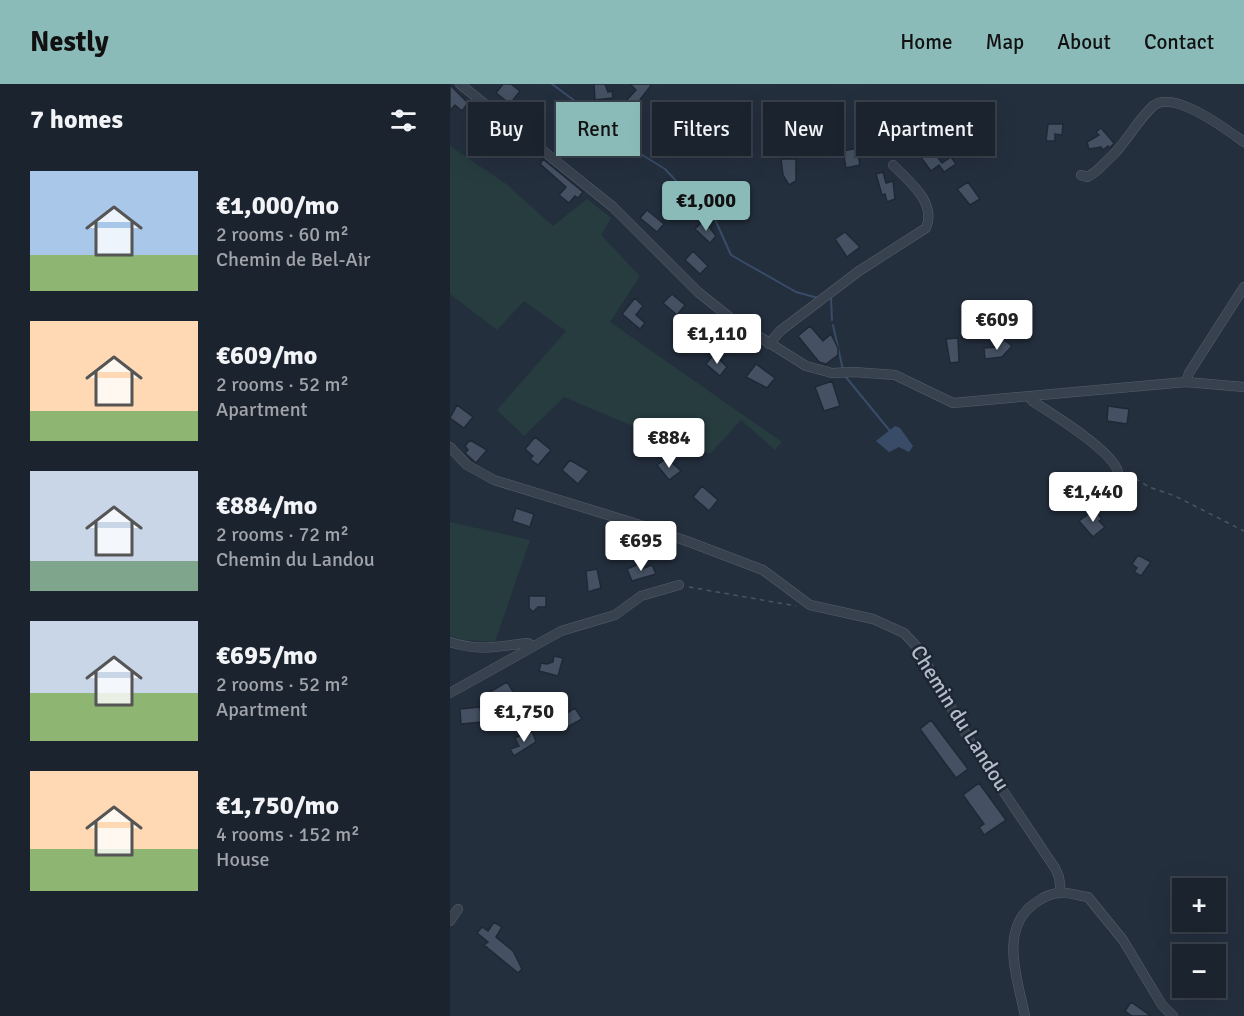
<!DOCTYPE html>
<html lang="en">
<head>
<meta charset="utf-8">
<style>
	:root { --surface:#1b232e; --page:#242b36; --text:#f1f3f6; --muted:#a0a4aa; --line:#39404a; --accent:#8bbbb9 }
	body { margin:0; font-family:Signika,sans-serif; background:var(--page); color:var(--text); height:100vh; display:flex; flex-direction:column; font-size:22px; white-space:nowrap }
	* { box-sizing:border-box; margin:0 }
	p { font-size:20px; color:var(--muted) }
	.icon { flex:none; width:33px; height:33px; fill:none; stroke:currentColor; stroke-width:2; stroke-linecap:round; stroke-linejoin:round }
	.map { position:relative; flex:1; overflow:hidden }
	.sheet { display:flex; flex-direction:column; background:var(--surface); width:450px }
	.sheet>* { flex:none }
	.hud { position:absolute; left:18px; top:18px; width:570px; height:54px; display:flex; gap:12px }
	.fabs { position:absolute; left:722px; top:794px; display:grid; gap:12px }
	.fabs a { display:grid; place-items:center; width:54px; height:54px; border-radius:0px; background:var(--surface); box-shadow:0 6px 24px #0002,0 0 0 2px var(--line); font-size:30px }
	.price { position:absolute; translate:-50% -51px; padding:0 14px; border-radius:6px; background:#fff; color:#222; font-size:20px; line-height:39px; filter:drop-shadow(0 2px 3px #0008) }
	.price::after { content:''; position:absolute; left:50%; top:36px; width:18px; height:14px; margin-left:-9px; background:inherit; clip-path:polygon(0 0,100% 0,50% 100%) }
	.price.on { background:var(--accent); color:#111 }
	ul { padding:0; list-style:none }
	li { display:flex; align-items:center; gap:18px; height:150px; padding:0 30px }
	li span { display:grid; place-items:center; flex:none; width:168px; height:120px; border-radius:0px; color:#555 }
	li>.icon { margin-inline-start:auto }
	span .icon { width:72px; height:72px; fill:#fffc; stroke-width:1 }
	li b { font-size:26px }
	h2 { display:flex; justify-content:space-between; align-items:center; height:72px; padding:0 30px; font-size:26px }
	.tag { padding:0 21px; border-radius:0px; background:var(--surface); box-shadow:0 6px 24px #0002,0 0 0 2px var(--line); font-size:21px; line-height:54px }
	.tag.on { background:var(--accent); color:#111 }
	header { display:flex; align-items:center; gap:36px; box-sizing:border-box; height:84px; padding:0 30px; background:var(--accent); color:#111 }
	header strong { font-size:28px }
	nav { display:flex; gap:33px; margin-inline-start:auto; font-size:21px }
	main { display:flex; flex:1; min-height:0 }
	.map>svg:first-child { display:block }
</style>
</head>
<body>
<header>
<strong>Nestly</strong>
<nav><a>Home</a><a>Map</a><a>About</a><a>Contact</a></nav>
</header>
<main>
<section class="sheet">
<h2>7 homes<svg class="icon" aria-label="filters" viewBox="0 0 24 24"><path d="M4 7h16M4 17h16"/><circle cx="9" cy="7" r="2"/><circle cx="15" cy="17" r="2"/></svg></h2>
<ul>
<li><span style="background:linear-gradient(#a9c7e8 70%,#8fb573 0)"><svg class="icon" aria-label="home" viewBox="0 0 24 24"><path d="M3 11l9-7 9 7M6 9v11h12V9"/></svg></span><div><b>€1,000/mo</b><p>2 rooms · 60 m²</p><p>Chemin de Bel-Air</p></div></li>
<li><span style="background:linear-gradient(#ffd9b3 75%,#8fb573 0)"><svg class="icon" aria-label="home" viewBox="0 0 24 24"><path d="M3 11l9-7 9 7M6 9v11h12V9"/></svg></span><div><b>€609/mo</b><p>2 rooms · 52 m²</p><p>Apartment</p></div></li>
<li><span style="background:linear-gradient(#c9d6e8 75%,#7fa58c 0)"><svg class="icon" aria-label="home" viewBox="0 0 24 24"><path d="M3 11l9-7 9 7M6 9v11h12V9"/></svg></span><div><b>€884/mo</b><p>2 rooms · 72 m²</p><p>Chemin du Landou</p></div></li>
<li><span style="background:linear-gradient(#c9d6e8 60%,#8fb573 0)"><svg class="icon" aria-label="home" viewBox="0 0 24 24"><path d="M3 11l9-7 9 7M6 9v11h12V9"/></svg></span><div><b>€695/mo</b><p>2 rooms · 52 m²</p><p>Apartment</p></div></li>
<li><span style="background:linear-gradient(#ffd9b3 65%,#8fb573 0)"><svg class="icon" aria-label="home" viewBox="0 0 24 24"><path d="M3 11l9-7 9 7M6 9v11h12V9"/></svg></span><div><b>€1,750/mo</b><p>4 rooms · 152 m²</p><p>House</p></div></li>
</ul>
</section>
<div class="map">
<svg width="794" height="932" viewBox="0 0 794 932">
	<rect width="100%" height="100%" fill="#242f3e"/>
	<path fill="#263c3f" d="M0,62l55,37 48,43 34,-27 24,19 -10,17 39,41 -30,46 172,120 -7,8 -34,-30 -31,34 -44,-14 -102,-43 -40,39 -27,-26 69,-79 -42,-30 -27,29 -47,-36z
		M0,438l80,18 -35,102 -32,-2 -13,-4z"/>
	<path fill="#394c67" d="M445,342l5,2 13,18 -4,6 -10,-5 -10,5 -13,-11z"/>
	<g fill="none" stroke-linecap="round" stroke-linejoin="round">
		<path stroke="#394c67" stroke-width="2" d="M102,0l39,29 14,19 60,37 15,16 20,1 31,69 65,37 22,6
			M381,213l1,23
			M383,241l10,45
			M395,292l45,55"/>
	</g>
	<path fill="#455162" stroke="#1f2835" stroke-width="1.5" d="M53,0h8l9,7 -10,13 -14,-11z
		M144,0h11l3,8 4,-1 1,7 -18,2z
		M180,0h22l-16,21 3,2 -5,6 -11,-9 13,-14z
		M0,1l18,18 -6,8 -7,-6 -5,6z
		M456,17l1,8 -10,3 12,13 2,10 -10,2 -3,-8 -9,-6 3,-9 -10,3 -2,-4z
		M267,32l20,26 -10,7 -7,-9 -3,3 -12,-17z
		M598,40h15l-1,11 -7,-1v7h-9z
		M651,44l13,15 -4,5 -2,-2 -5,4 -2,-3 -12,2 -2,-7 12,-7 -3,-3z
		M480,63l12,16 9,-6 5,7 -12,8 -5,-7 -8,6 -12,-16z
		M407,64l3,17 -14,3 -3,-17z
		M93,75l40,33 -5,6 -3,-2 -6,7 -10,-8 7,-8 -26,-23z
		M331,75h15v22l-7,4 -6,-10z
		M433,88l3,11 7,-2 2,18 -8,3 -2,-8 -3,1 -6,-21z
		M518,98l12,17 -10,6 -13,-16z
		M197,126l17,14 -7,8 -17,-14z
		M254,136l12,16 -6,7 -15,-14z
		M395,148l15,15 -13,10 -12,-18z
		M243,167l15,15 -8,8 -15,-14z
		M222,210l13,11 -8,10 -14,-12z
		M185,214l8,8 -7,9 9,8 -5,6 -18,-15z
		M360,242l13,15 8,-7 7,14v7l-12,9 -7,-2 -21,-26z
		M508,254l1,24 -9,1 -4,-24z
		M554,256l8,6 -10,11 -17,2 -1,-11 13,-1z
		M264,270l13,13 -7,9 -14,-12z
		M306,280l19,14 -8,10 -21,-11z
		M382,297l8,25 -16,5 -9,-24z
		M7,321l16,12 -9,11 -14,-10z
		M658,322l21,3 -2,15 -20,-3z
		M85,353l16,13 -13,15 -8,-6 3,-3 -8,-7z
		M20,356l17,10 -11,13 -11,-10 3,-3 -3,-4z
		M217,374l14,13 -12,9 -12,-15z
		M120,376l19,11 -11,13 -16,-14z
		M252,402l16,14 -9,11 -16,-14z
		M66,424l18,6 -4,13 -18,-6z
		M644,426l8,9 -3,2 6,6 -12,10 -14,-16z
		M688,471l13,7 -10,14 -7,-4 3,-4 -5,-4z
		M189,480l2,5 11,-4 4,9 -24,7 -5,-12z
		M147,485l4,19 -13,4 -2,-21z
		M79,512h17v11h-8l-5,5 -4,-4z
		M104,572l9,2 -5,18 -19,-5 2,-8 6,1 6,-2z
		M57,598l7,11 -19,12 -7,-12z
		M30,623l2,15 -21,2 -1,-15z
		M125,624l7,11 -22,12 -6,-10z
		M481,636l37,49 -12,9 -36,-49z
		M82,647l4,11 -22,14 -4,-7 9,-3 -4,-8z
		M529,699l27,37 -22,15 -5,-8 5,-3 -21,-29z
		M44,838l8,5 -6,10 17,14 9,18 -4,4 -34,-28 4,-3 -11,-9 5,-6 6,4z
		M681,918l20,14h-19l-7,-5z"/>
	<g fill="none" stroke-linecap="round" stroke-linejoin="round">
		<defs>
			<path id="street" d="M10,0l153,123 85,85 35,28 73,46 26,7 22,-1 41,3 58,28 233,-21 58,5
				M631,91l6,2c10,-4 17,-14 25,-21 15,-15 25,-35 41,-50 21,-17 74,24 91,36
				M319,260l11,-13 79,-60 67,-43c11,-25 -17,-47 -33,-63
				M736,298l3,-9 55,-86
				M582,314v3c19,12 81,50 86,71 3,11 -4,22 -5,32
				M0,363l17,18 27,15 153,47 45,16 71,27 47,35 63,14 31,14 14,15 53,95 84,125 4,9 2,16
				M0,558c30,10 48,4 78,1l5,3
				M0,609l111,-62 54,-16 26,-19 38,-11
				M0,837l8,-12
				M575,932c-7,-36 -27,-87 10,-113 7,-5 16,-10 25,-10 9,-1 19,3 28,4l35,43 39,65 11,11"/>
		</defs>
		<use href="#street" stroke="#565f6c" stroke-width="10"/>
		<path stroke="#44595c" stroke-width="1.5" stroke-dasharray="4.5 4.5" stroke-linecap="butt" d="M678,390l21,13 26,9 69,35
			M239,503l107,19"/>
		<use href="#street" stroke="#38414e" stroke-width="9"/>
	</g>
	<g text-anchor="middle" stroke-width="5" stroke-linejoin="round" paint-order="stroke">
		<g font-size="21" fill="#b4bcc9" stroke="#1d2633">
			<text transform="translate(510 634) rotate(58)" y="7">Chemin du Landou</text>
		</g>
	</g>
</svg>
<div class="fabs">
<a>+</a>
<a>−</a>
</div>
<b class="price on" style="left:256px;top:148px">€1,000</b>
<b class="price" style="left:547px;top:267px">€609</b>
<b class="price" style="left:267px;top:281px">€1,110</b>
<b class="price" style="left:219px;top:385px">€884</b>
<b class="price" style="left:643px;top:439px">€1,440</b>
<b class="price" style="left:191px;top:488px">€695</b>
<b class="price" style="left:74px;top:659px">€1,750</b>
<div class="hud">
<a class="tag">Buy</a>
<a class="tag on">Rent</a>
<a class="tag">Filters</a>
<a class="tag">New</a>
<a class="tag">Apartment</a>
</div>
</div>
</main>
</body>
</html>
